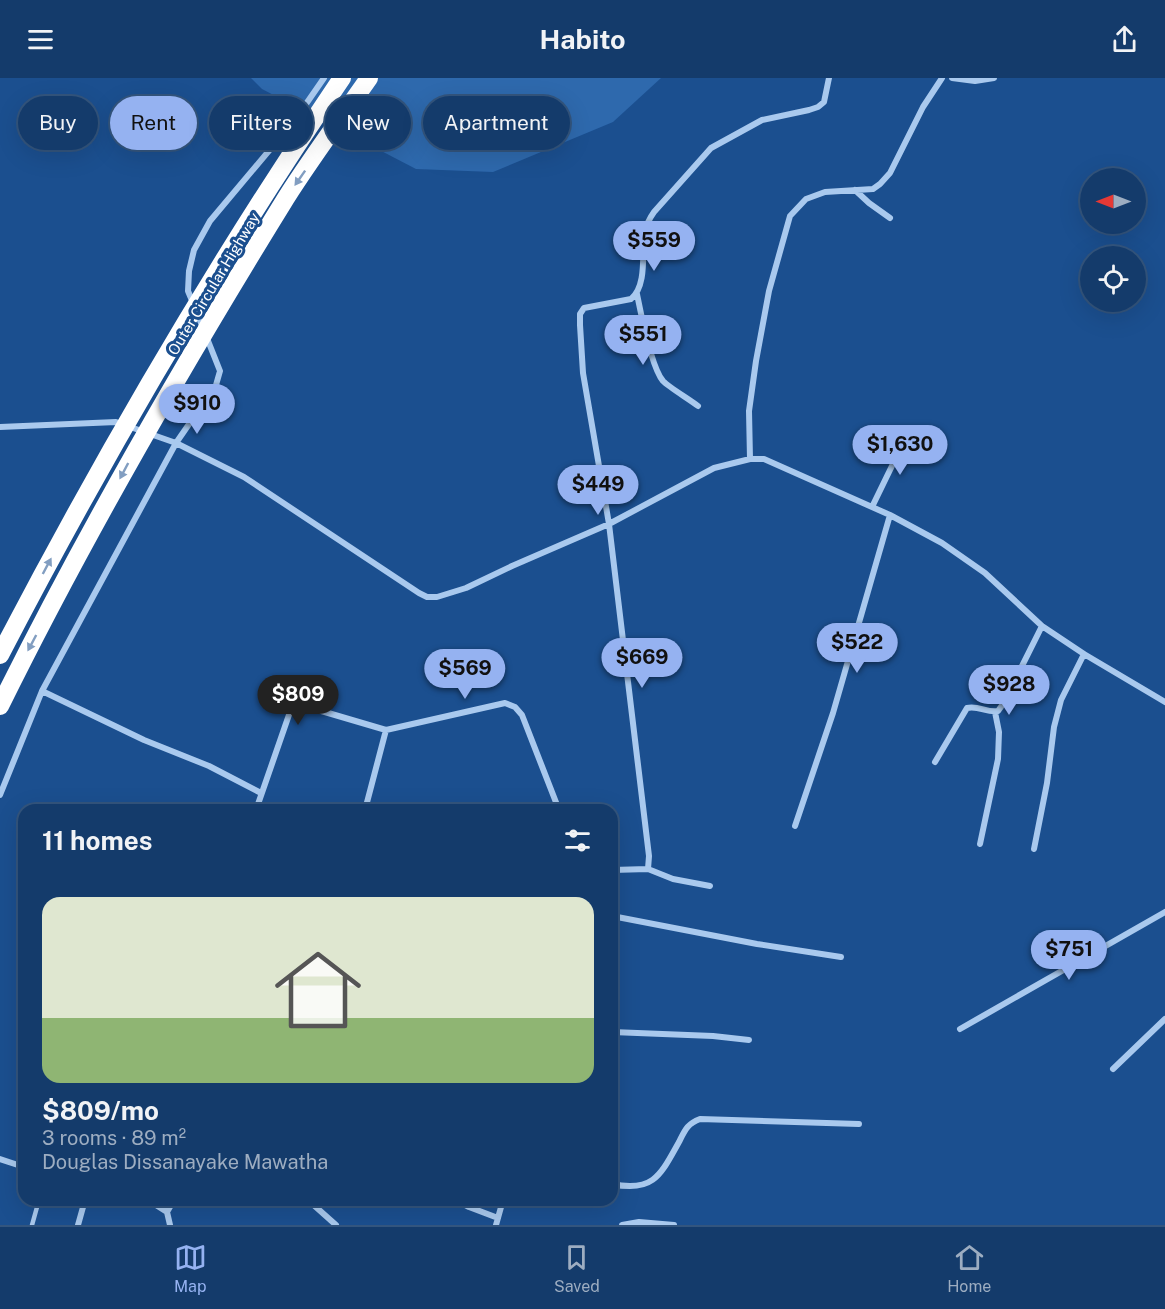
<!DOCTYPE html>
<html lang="en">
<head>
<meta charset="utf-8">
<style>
	:root { --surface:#143b6b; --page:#1d4271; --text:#f1f3f6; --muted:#9dadc1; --line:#33557e; --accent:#95b2f1 }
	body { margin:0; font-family:"Public Sans",sans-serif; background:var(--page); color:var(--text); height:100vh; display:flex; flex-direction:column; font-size:22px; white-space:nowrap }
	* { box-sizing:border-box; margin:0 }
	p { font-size:20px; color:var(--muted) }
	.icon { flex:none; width:33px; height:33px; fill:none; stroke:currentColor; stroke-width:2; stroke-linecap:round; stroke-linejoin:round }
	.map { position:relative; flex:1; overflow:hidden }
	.side { position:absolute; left:18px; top:726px; width:600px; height:402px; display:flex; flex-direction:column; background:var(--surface); border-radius:18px; box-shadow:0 6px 24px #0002,0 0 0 2px var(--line) }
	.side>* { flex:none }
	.top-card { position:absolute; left:18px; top:18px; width:600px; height:54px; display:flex; gap:12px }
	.needle { width:39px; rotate:270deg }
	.controls { position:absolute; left:1080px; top:90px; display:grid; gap:12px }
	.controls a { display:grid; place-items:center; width:66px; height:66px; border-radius:50%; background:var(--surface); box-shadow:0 6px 24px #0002,0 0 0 2px var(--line); font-size:30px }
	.price { position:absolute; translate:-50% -51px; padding:0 14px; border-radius:21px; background:var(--accent); color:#111; font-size:20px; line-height:39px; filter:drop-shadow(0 2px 3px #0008) }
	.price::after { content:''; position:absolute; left:50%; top:36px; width:18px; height:14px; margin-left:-9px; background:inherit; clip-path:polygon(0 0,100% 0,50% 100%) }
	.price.selected { background:#222; color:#fff }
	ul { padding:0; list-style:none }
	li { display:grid; align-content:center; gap:12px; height:318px; padding:0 24px }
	li span { display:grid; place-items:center; height:186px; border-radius:18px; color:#555 }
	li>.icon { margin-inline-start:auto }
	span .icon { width:108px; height:108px; fill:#fffc; stroke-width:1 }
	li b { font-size:26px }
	h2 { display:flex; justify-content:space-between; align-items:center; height:72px; padding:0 24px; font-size:26px }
	.chip { padding:0 21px; border-radius:27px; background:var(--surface); box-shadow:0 6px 24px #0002,0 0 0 2px var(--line); font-size:21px; line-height:54px }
	.chip.selected { background:var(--accent); color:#111 }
	header { display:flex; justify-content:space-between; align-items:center; height:78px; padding:0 24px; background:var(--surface); font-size:27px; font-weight:700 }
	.tabs { display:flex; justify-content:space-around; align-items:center; height:84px; border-top:2px solid var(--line); background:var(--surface); font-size:16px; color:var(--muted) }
	.tabs a { display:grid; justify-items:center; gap:3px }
	.tabs .selected { color:var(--accent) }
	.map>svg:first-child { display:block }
</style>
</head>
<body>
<header><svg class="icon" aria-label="menu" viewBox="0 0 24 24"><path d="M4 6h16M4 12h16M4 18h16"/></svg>Habito<svg class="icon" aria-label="share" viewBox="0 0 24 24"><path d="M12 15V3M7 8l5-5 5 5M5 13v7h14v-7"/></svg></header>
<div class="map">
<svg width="1165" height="1147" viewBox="0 0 1165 1147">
	<rect width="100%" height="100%" fill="#1b4f8f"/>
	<path fill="#2e69ad" d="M251,0h410l-48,44 -120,50 -77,-3 -154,-80z"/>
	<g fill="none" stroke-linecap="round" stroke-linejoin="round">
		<path stroke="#a9c9ee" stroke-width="4.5" d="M32,1147l7,-25"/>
		<path stroke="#a9c9ee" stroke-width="6" d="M952,0l23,3 19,-3
			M855,112l14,13 21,15
			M637,216c4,20 14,73 26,87 7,7 26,18 35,25
			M193,225l-5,-12 1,-20 5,-21 16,-29 73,-87 23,-30 18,-26
			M0,349l116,-5 60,21 68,34 175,116 8,4h10l29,-9 46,-22 97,-42 105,-56 36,-9h14l126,56 52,28 43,30 57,53 42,28 81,48
			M750,381l-1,-48 7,-50 13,-70 21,-75 16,-17 19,-7 48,-3 7,-5 10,-11 33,-66 19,-29
			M872,429l35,-72
			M42,613l102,49 65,26 52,27
			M935,684l32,-54c11,-3 20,5 31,3l5,-7 39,-78
			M0,717l42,-104 134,-248 40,-58 4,-14 -23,-58
			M256,732l35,-101 10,-4 85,25
			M365,732l21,-80 119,-27 10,4 7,8 37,95
			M795,748l38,-113 57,-198
			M980,766l18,-85 1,-27 -4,-20
			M1034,771l13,-66 7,-56 7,-27 23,-46
			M648,791l25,10 37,7
			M612,792l36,-1 1,-13 -40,-332 -26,-151 -3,-48v-11l4,-6 47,-9c16,-13 11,-45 13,-65 2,-8 5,-15 10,-22l57,-64 51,-28 47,-10 9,-3 6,-5 5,-24
			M612,838l145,28 84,13
			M960,951l205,-117
			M612,954l101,4 36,4
			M1113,991l52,-50
			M0,1081l24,8
			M612,1106c42,9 49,-10 67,-42 6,-12 8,-18 21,-23l159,5
			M148,1122l19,12
			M308,1122l28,25
			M456,1122l13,7 29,11
			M78,1147l7,-25
			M170,1147l-3,-13 7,-12
			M496,1147l7,-25
			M622,1147l17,-3 35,3"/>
		<path stroke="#fff" stroke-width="18" d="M0,577c103,-198 216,-392 342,-577
			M0,628c86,-174 184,-343 286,-508 26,-41 55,-80 83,-120"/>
	</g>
	<defs><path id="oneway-solid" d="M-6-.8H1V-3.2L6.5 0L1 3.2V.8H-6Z" transform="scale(1.5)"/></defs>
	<g fill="#829ec1">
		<use href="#oneway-solid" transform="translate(300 100) rotate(125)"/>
		<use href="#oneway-solid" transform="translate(124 393) rotate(118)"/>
		<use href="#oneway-solid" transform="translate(47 488) rotate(-62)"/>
		<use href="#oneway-solid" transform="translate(32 565) rotate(118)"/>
	</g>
	<g text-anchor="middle" stroke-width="6" stroke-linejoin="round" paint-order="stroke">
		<g font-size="15" fill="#fff" stroke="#1b4f8f">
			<text transform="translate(214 206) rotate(-59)" y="5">Outer Circular Highway</text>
		</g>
	</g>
</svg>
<div class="controls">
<a><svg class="needle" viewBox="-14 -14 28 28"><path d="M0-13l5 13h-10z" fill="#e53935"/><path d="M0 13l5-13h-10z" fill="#9dadc1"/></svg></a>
<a><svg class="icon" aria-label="locate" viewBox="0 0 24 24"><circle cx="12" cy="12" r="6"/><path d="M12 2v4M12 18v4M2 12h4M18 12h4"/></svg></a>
</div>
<b class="price" style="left:654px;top:194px">$559</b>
<b class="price" style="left:643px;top:288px">$551</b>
<b class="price" style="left:197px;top:357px">$910</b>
<b class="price" style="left:900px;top:398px">$1,630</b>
<b class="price" style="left:598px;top:438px">$449</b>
<b class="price" style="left:857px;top:596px">$522</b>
<b class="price" style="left:642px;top:611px">$669</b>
<b class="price" style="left:465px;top:622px">$569</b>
<b class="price" style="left:1009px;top:638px">$928</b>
<b class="price selected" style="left:298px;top:648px">$809</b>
<b class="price" style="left:1069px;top:903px">$751</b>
<div class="top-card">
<a class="chip">Buy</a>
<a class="chip selected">Rent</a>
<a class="chip">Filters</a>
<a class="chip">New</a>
<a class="chip">Apartment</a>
</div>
<section class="side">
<h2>11 homes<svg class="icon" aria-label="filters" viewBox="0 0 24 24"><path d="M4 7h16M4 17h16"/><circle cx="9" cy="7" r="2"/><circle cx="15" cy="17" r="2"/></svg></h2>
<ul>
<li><span style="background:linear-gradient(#dfe7d0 65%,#8fb573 0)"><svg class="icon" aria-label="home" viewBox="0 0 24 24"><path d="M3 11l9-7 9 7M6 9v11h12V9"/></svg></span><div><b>$809/mo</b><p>3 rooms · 89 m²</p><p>Douglas Dissanayake Mawatha</p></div></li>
</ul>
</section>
</div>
<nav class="tabs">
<a class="selected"><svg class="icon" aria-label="map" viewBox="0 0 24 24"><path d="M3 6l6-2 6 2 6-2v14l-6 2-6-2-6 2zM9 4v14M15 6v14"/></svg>Map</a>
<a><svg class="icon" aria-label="saved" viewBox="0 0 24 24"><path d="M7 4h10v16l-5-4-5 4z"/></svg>Saved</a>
<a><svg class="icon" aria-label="home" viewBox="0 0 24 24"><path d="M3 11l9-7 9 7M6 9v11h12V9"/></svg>Home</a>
</nav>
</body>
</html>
